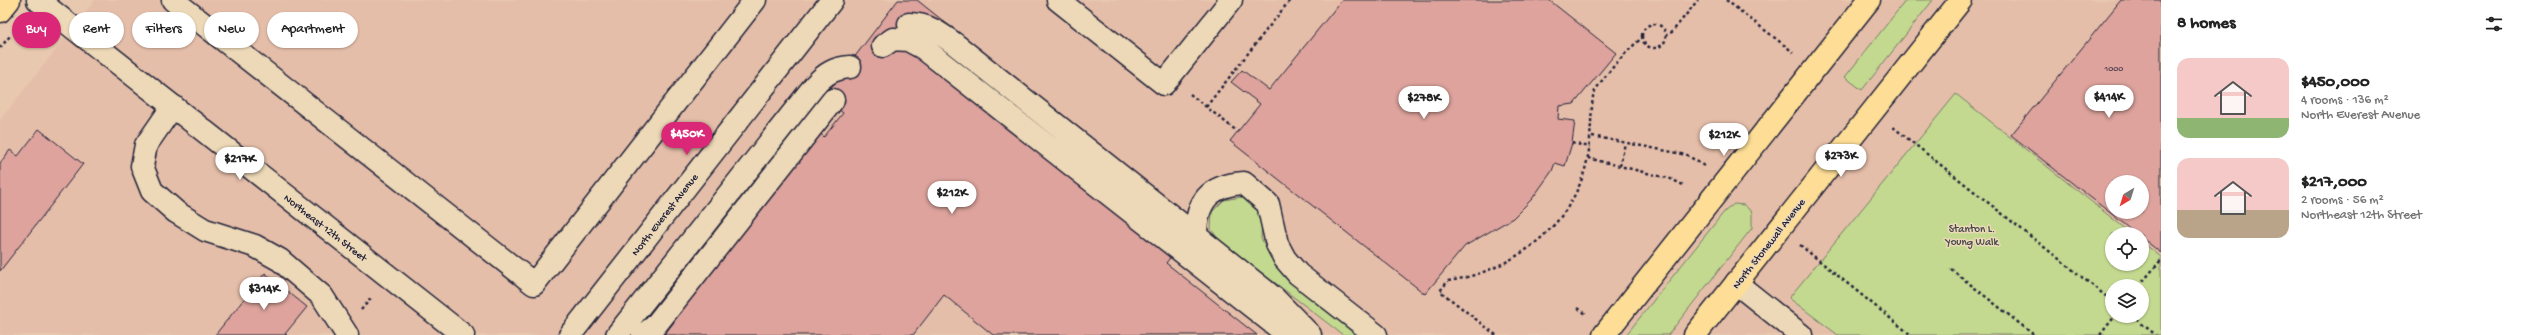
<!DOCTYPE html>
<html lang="en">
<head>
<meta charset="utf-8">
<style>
	:root { --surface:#fff; --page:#f6f6f6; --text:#222; --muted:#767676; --accent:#db2777 }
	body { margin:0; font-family:"Gochi Hand",sans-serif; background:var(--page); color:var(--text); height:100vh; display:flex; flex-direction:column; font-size:15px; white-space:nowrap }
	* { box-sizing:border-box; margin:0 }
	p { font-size:13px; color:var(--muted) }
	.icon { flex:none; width:22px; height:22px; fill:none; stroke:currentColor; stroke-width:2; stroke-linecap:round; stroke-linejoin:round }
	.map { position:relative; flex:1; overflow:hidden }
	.sheet { display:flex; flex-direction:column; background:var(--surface); width:360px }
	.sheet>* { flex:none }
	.banner { position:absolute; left:12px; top:12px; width:380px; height:36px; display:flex; gap:8px }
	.needle { width:26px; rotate:218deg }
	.fabs { position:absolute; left:2105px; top:175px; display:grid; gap:8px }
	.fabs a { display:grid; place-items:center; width:44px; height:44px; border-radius:50%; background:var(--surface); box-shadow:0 1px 3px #0004; font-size:20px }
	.price { position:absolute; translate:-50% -34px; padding:0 9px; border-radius:14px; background:#fff; color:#222; font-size:13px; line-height:26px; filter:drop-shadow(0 1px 2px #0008) }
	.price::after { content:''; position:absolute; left:50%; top:24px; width:12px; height:9px; margin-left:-6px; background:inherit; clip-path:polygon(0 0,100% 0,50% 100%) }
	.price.on { background:var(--accent); color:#fff }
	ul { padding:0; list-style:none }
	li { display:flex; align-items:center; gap:12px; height:100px; padding:0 16px }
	li span { display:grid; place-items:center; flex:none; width:112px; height:80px; border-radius:12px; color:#555 }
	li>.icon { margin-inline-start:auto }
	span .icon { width:48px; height:48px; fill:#fffc; stroke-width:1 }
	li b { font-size:17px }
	h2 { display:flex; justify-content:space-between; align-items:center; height:48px; padding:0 16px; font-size:17px }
	.chip { padding:0 14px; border-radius:18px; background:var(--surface); box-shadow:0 1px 3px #0004; font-size:14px; line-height:36px }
	.chip.on { background:var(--accent); color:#fff }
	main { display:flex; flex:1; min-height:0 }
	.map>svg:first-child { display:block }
</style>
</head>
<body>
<main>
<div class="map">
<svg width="2161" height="335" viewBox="0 0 2161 335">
	<rect width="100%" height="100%" fill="#e8c9af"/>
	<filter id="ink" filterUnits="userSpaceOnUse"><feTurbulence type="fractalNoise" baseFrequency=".025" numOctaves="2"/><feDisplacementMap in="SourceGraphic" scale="8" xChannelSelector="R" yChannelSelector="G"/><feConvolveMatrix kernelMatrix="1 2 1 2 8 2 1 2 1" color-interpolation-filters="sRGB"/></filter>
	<g filter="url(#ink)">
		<path fill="#e5bea9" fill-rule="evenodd" d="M95,0h2066v335h-2161v-215zM2112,182h30v30h-30zM2112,234h30v30h-30zM2112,286h30v30h-30z"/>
		<path fill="#c3d98f" stroke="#727e65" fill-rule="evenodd" d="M1906,0h27l-71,90 -17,-13z
			M1956,94l176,140h-20v30h30v-22l19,15v78h-323l-49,-37zM2112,286h30v30h-30z
			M1241,197l12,4 9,13 -1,24 16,30 84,67h-18l-125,-96 -7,-10 1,-17 12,-12z
			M1734,204l10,1 8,7v16l-84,107h-42l98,-123z"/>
		<path fill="#dda39c" stroke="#22223b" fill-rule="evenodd" d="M898,0h19l248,198 19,41 -18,24 91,72h-264l-49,-40 -31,40h-249l10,-13 -3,-2 150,-186 3,3 19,-24 -19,-16z
			M1342,0h207l67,53 -42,51 -15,2 -1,13 17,2 -3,22 -7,23 -10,-3 -3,8 -20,28 -19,19 -48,28 -40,48 -195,-153 30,-37 -29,-22 11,-12 27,20z
			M2121,0h40v253l-19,-15v-4h-5l-126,-99zM2112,182h30v30h-30z
			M39,129l44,35 -83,107v-108l10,-13 8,6z
			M265,273l42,34 -22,27 2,1h-72z"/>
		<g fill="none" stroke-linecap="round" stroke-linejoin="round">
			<defs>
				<path id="minor" d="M38,0l425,335
					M173,0l361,284 221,-284
					M1058,0l106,84 67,-84
					M909,24c19,0 32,10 47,21l318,253 36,37
					M883,46l10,-7 15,1 15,8 365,287
					M173,106l-27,39 -4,21 10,25 24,21 29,18 50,16 25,14 42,36 25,39
					M1196,236c0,-34 13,-51 48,-53l24,21 9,40 8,15 13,15 78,61
					M1736,283l65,52
					M570,335l262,-335
					M617,335l198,-250c11,-12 20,-17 35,-18
					M643,335l12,-9 178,-226"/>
				<path id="major" d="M0,11l9,-11
					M1604,335l265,-335
					M1695,335l266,-335"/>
			</defs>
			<use href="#minor" stroke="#22223b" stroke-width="25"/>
			<use href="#major" stroke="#22223b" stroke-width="25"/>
			<path stroke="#22223b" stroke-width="2.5" stroke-dasharray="3 3" stroke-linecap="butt" d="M1726,0l67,52
				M1642 36a12 12 0 1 1 24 0a12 12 0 1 1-24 0Z
				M1665,36l7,-4 26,-32
				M0,48l10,-12
				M1190,94l48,38
				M1206,107l84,-107
				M1893,127l219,174
				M1592,136l95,19 17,11
				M1572,143l18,4
				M1588,158l83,21 12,6
				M1620,166l5,-23
				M1800,245l111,90
				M1951,269l83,66
				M2139,286l22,-26
				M1578,308l8,6
				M361,310l11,-13
				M2132,316l24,19
				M1496,335l-56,-44 8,-10c66,-10 128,-57 140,-125 3,-12 3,-57 6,-63 6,-13 37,-47 48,-55
				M2100,335l15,-19"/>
			<use href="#minor" stroke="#edd9b7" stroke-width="22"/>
			<use href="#major" stroke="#fede96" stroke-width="22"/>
		</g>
	</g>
	<g text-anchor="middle" stroke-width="3" stroke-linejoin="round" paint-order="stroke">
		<g font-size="9" fill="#514253">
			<text x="2114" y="71">1000</text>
		</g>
		<g font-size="11" fill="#22223b" stroke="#edd9b7">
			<text transform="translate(664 214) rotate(-52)" y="4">North Everest Avenue</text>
			<text transform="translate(326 227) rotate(38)" y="4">Northeast 12th Street</text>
			<text transform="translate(1768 243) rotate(-52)" y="4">North Stonewall Avenue</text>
		</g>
		<g font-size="11" fill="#42474c" stroke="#edd9b7">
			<text x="1972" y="232">Stanton L.<tspan x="1972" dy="13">Young Walk</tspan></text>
		</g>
	</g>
</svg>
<div class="fabs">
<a><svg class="needle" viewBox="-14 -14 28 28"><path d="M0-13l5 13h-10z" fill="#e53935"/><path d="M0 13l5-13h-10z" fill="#767676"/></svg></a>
<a><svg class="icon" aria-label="locate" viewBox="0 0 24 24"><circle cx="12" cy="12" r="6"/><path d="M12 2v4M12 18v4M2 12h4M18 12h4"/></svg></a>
<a><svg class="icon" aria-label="layers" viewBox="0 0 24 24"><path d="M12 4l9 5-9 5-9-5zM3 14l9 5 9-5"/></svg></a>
</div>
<b class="price" style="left:2109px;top:119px">$414K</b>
<b class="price" style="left:1424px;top:120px">$278K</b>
<b class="price on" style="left:687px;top:156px">$450K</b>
<b class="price" style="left:1724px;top:157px">$212K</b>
<b class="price" style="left:1841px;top:178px">$273K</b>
<b class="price" style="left:240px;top:181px">$217K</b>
<b class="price" style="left:952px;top:215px">$212K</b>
<b class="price" style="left:264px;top:311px">$314K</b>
<div class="banner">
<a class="chip on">Buy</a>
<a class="chip">Rent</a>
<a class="chip">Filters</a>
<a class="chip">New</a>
<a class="chip">Apartment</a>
</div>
</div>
<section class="sheet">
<h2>8 homes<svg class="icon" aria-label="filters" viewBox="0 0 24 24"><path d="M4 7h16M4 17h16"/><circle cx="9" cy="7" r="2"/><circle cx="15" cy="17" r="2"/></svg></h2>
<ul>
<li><span style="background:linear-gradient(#f6c9c9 75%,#8fb573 0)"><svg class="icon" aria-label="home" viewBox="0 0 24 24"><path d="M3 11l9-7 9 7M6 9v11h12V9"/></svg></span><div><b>$450,000</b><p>4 rooms · 136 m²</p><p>North Everest Avenue</p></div></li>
<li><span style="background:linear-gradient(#f6c9c9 65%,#b9a48a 0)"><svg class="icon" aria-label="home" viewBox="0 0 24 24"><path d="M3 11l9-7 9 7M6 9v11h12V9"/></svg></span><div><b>$217,000</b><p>2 rooms · 56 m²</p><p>Northeast 12th Street</p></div></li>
</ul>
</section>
</main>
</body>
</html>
